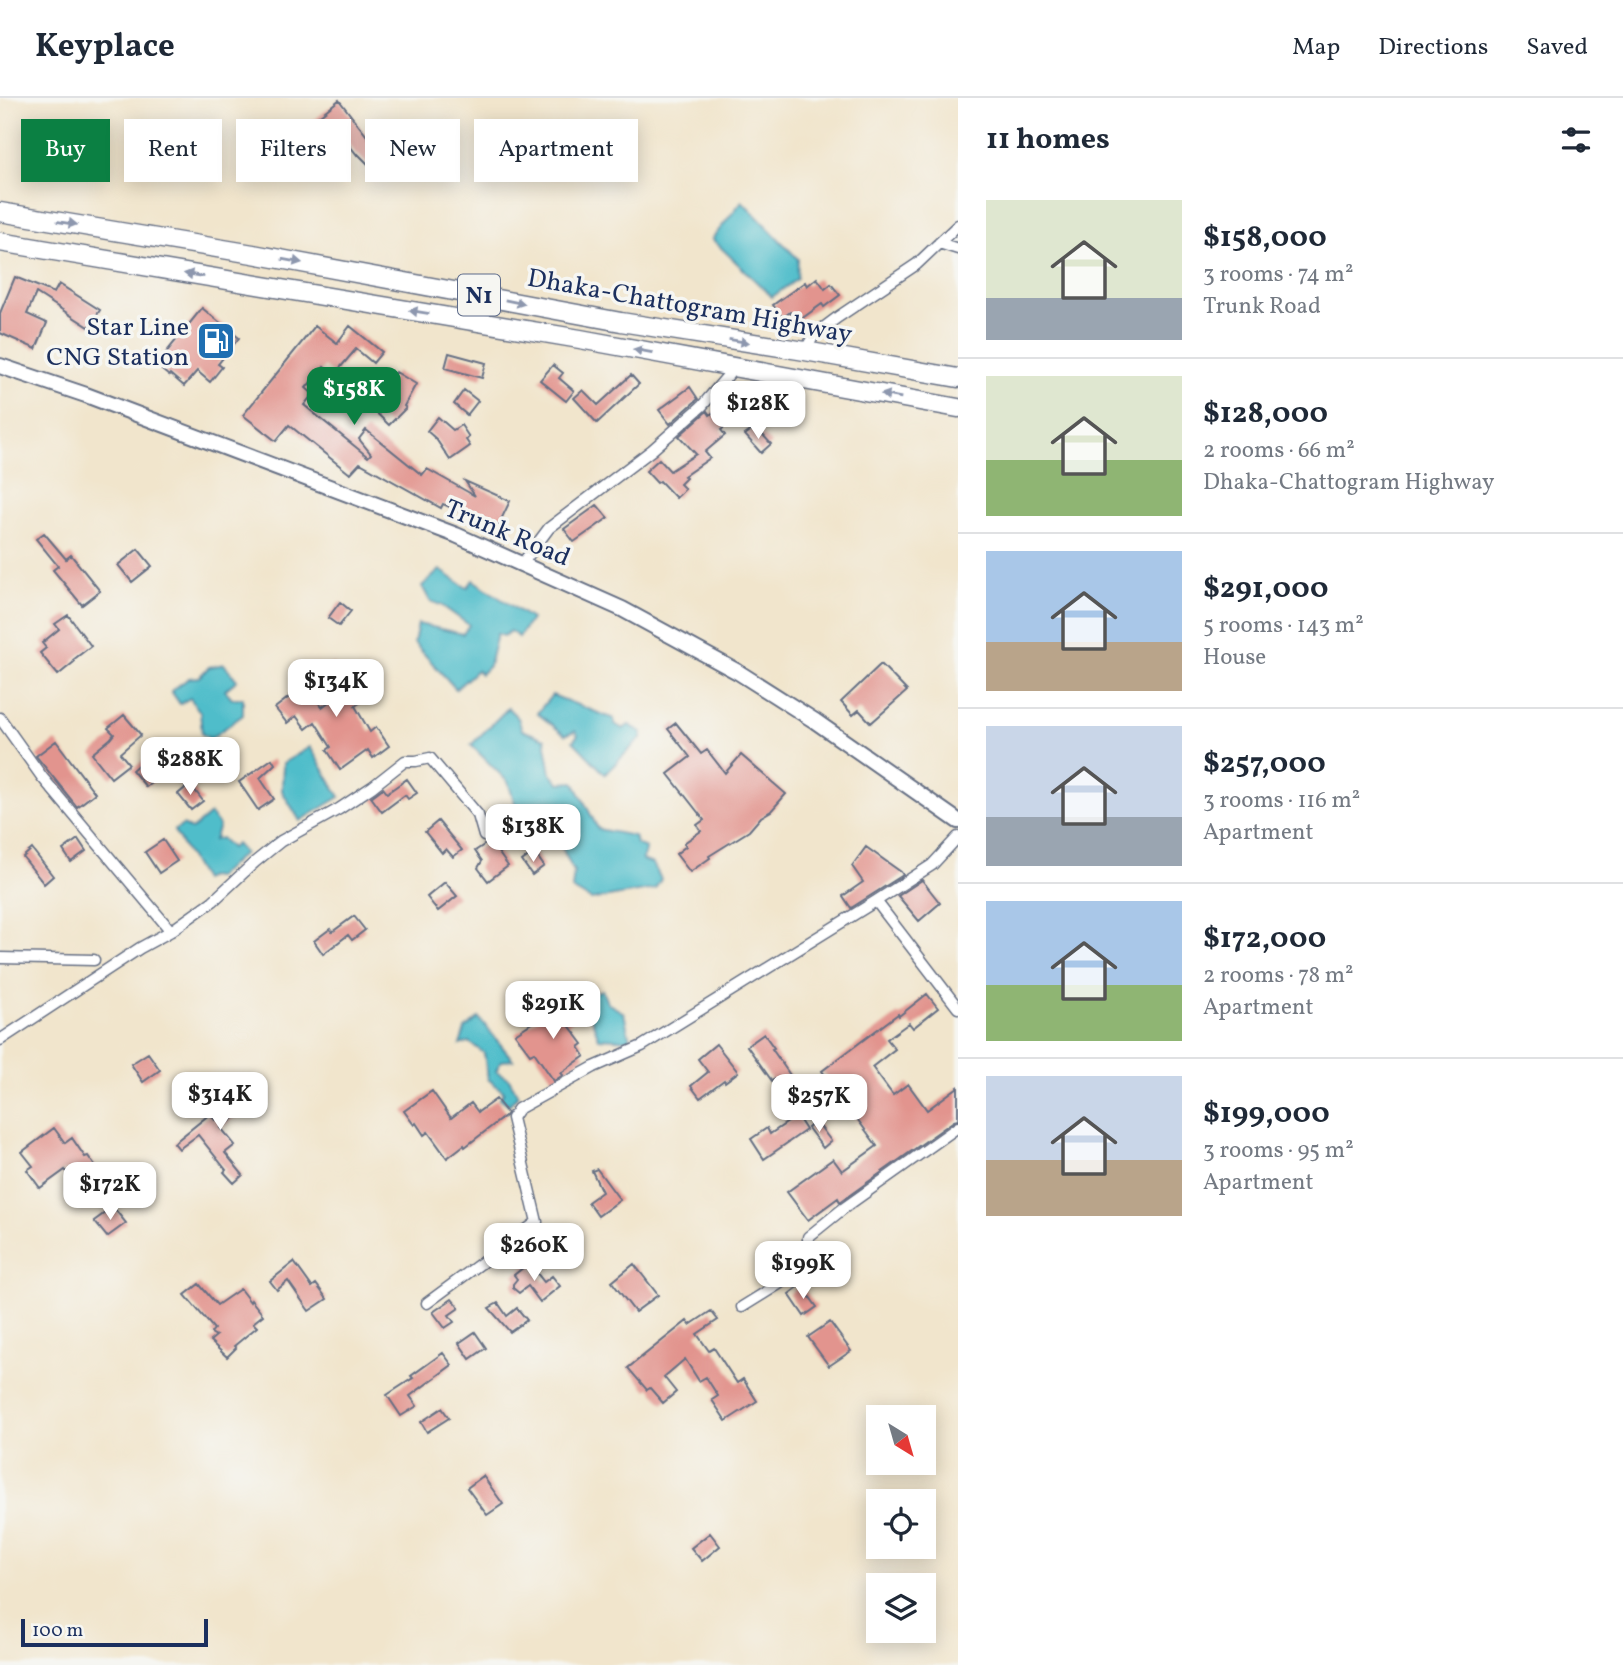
<!DOCTYPE html>
<html lang="en">
<head>
<meta charset="utf-8">
<style>
	:root { --surface:#fff; --page:#f6f6f7; --text:#1f2937; --muted:#747a83; --line:#e0e1e3; --accent:#0b8043 }
	body { margin:0; font-family:Vollkorn,serif; background:var(--page); color:var(--text); height:100vh; display:flex; flex-direction:column; font-size:26px; white-space:nowrap }
	* { box-sizing:border-box; margin:0 }
	p { font-size:23px; color:var(--muted) }
	.icon { flex:none; width:38px; height:38px; fill:none; stroke:currentColor; stroke-width:2; stroke-linecap:round; stroke-linejoin:round }
	.map { position:relative; flex:1; overflow:hidden }
	.side { display:flex; flex-direction:column; background:var(--surface); width:665px }
	.side>* { flex:none }
	.guide { position:absolute; left:21px; top:21px; width:665px; height:63px; display:flex; gap:14px }
	.needle { width:46px; rotate:143deg }
	.buttons { position:absolute; left:866px; top:1307px; display:grid; gap:14px }
	.buttons a { display:grid; place-items:center; width:70px; height:70px; border-radius:0px; background:var(--surface); box-shadow:0 4px 18px #0003; font-size:35px }
	.scale { position:absolute; left:21px; bottom:18px; width:187px; box-sizing:border-box; padding-left:7px; border:4px solid #1b2f5e; border-top:0; font-size:19px; line-height:24px; white-space:nowrap; color:#1b2f5e; -webkit-text-stroke:5px #f6f6f2; paint-order:stroke }
	.price { position:absolute; translate:-50% -60px; padding:0 16px; border-radius:14px; background:#fff; color:#222; font-size:23px; line-height:46px; filter:drop-shadow(0 2px 4px #0008) }
	.price::after { content:''; position:absolute; left:50%; top:42px; width:21px; height:16px; margin-left:-10px; background:inherit; clip-path:polygon(0 0,100% 0,50% 100%) }
	.price.active { background:var(--accent); color:#fff }
	ul { padding:0; list-style:none }
	li { display:flex; align-items:center; gap:21px; height:175px; padding:0 28px }
	li+li { border-top:2px solid var(--line) }
	li span { display:grid; place-items:center; flex:none; width:196px; height:140px; border-radius:0px; color:#555 }
	li>.icon { margin-inline-start:auto }
	span .icon { width:84px; height:84px; fill:#fffc; stroke-width:1 }
	li b { font-size:30px }
	h2 { display:flex; justify-content:space-between; align-items:center; height:84px; padding:0 28px; font-size:30px }
	.chip { padding:0 24px; border-radius:0px; background:var(--surface); box-shadow:0 4px 18px #0003; font-size:24px; line-height:63px }
	.chip.active { background:var(--accent); color:#fff }
	header { display:flex; align-items:center; gap:42px; box-sizing:border-box; height:98px; padding:0 35px; background:var(--surface); border-bottom:2px solid var(--line) }
	header strong { font-size:33px }
	nav { display:flex; gap:38px; margin-inline-start:auto; font-size:24px }
	main { display:flex; flex:1; min-height:0 }
	.map>svg:first-child { display:block }
</style>
</head>
<body>
<header>
<strong>Keyplace</strong>
<nav><a>Map</a><a>Directions</a><a>Saved</a></nav>
</header>
<main>
<div class="map">
<svg width="958" height="1567" viewBox="0 0 958 1567">
	<rect width="100%" height="100%" fill="#f6f6f2"/>
	<filter id="ink" filterUnits="userSpaceOnUse"><feTurbulence type="fractalNoise" baseFrequency=".0143" numOctaves="2"/><feDisplacementMap in="SourceGraphic" scale="14" xChannelSelector="R" yChannelSelector="G"/><feConvolveMatrix kernelMatrix="1 2 1 2 8 2 1 2 1" color-interpolation-filters="sRGB"/></filter>
	<filter id="wash" filterUnits="userSpaceOnUse"><feTurbulence type="fractalNoise" baseFrequency=".00686" numOctaves="4" result="noise"/><feDisplacementMap in="SourceGraphic" scale="28" xChannelSelector="R" yChannelSelector="G"/><feGaussianBlur stdDeviation="1.57" result="paint"/><feColorMatrix in="noise" values="0 0 0 0 0 0 0 0 0 0 0 0 0 0 0 0 0 1.4 0 .05"/><feComposite in="paint" operator="in"/></filter>
	<g filter="url(#wash)">
		<rect width="100%" height="100%" fill="#f1e5cc"/>
		<path fill="#50bdca" stroke="#367694" stroke-width="2" d="M742,103l56,58 -1,20 -25,18 -60,-58z
			M440,472l27,18 6,-8 58,39 -12,18 -9,-6 -6,5 -7,-2 -8,32 -8,8 -4,-4 -21,19 -42,-46 4,-19 45,10 6,-9 -28,-20 -11,-4 -8,-15z
			M224,566l13,16 -12,10 7,8h11v17l-33,24 -8,-5 -2,-22 -10,-14 -10,6 -9,-13 18,-13 10,-1 10,-10z
			M552,597l62,24 1,5 8,5 6,-4 13,7 -1,6 -36,36 -32,-33 5,-6 -3,-4 -10,4 -28,-22z
			M508,610l10,10 4,12 23,9 6,35 8,9 15,-1 24,47 36,7 2,8 10,4 -4,12 11,4 8,15 -6,10 -64,11 -19,-11 2,-17 -15,-30 -15,-7 -5,-20 -24,-11 -7,-22 -37,-37z
			M310,649l30,50 -40,24 -18,-30 1,-28z
			M210,716l9,12 -5,14 7,-2 10,10 5,-4 8,9 -28,25 -7,-1 -6,3 -29,-49 9,-6 8,5z
			M602,892l5,13 17,10 6,27 -31,-2 -16,-41z
			M479,920l34,42 -12,1 -5,10 13,8 9,16 -9,10 -9,-7 4,-6 -16,-13 -4,-26 -15,-11 -9,3 5,-16z"/>
		<g id="blocks">
			<path fill="#e2948e" d="M339,2l31,40 11,11 -13,13 -10,-10 -1,1 -25,-32 -10,8 -8,-11z
				M555,28l9,12 -8,6 10,13 -12,9 -15,-18 2,-2 -5,-6z
				M15,179l39,16 5,-9 41,26 -11,17 -53,-34 -9,21 20,9 -11,26 -36,-16v-20z
				M817,180l8,11 6,-5 9,11 -16,12 -2,-3 -25,18 -7,-10 -7,6 -10,-13 32,-23 2,4z
				M202,210l37,30 -21,26 4,3 -12,15 -13,-11 -13,15 -14,-12 -1,2 -13,-11z
				M315,228l22,17 13,-17 32,26 -9,11 -17,-14 -22,26 -10,-8 -18,21 7,6 -9,11 64,52 3,-3 -12,-15 7,-9 56,45 5,-6 48,27 -10,-15 45,20 -13,27 -54,-24 -2,4 -81,-45 -10,11 -61,-49 -13,16 -33,-26z
				M449,255l37,10 -4,15 -37,-10z
				M553,267l10,8 -4,5 15,13 -8,10 -26,-21z
				M396,274l20,12 -12,22 2,2 -17,17 -27,-26 17,-17 7,6z
				M631,277l8,9 -42,39 -23,-25 9,-8 15,15z
				M690,289l8,12 -28,25 -11,-14z
				M464,292l14,11 -11,14 -13,-11z
				M720,309l12,14 -11,9 4,5 -20,17 5,6 -26,18 2,2 -6,6 5,5 -9,9 -16,-17 -3,2 -11,-12 13,-12 11,12 26,-17 -17,-18 28,-25 3,4z
				M438,319l15,13 8,-5 8,12 -3,3 4,6 -20,14 -14,-21 -9,-8z
				M753,331l7,8 3,-2 8,9 -10,9 -16,-18z
				M597,407l11,13 -34,24 -10,-13z
				M44,435l22,26 5,-4 29,36 -18,14 -29,-35 5,-4 -22,-27z
				M138,451l14,17 -20,16 -14,-17z
				M340,504l11,9 -12,15 -11,-8z
				M68,517l23,31 -18,14 1,2 -16,13 -18,-22 6,-5 -4,-5 17,-14 -4,-5z
				M333,565l18,22 2,-1 11,16 -9,6 15,26 6,-5 13,19 -16,12 -5,-8 -28,20 -13,-20 4,-3 -16,-25 -9,7 -10,-13 -9,7 -12,-15 30,-23 17,22 16,-12 -18,-22z
				M881,566l26,27 -36,32 -12,-13 -6,5 -12,-13z
				M124,617l17,20 -21,18 9,11 -18,14 -19,-24 18,-15 4,-5 -6,-6z
				M676,625l25,31 6,-4 18,23 16,-18 45,39 -15,17 -10,6 -12,14 -40,25 1,2 -20,14 -14,-18 10,-8 -2,-3 17,-12 -4,-6 7,-5 -36,-46 22,-17 -22,-28z
				M56,643l39,52 -18,14 -41,-51z
				M175,655l5,6 -2,2 10,11 -8,6 -10,-11 -24,20 -14,-17 15,-13 9,10z
				M272,661l3,5 -15,14 14,21 -16,11 -19,-28z
				M407,681l10,14 -9,6 -3,-4 -23,17 -11,-15 12,-9 4,5z
				M190,686l13,17 -12,9 -13,-16z
				M438,723l24,29 -9,7 -7,-8 -4,4 -17,-21z
				M78,741l8,12 -15,11 -8,-12z
				M163,742l14,21 -18,12 -14,-21z
				M490,743l18,25 -20,15 -10,-13 4,-7 -7,-10z
				M866,749l35,25 2,3 -52,33 -8,-12 20,-14 -11,-16z
				M32,751l21,27 -9,8 -21,-27z
				M534,754l10,14 -12,9 -10,-14z
				M922,782l18,23 -21,18 -21,-25z
				M445,784l12,14 -19,15 -11,-14z
				M354,818l11,14 -13,10 -4,-5 -25,19 -9,-13 16,-12 2,3z
				M927,896l11,14 -25,20 -4,-5 -22,16 8,10 -23,18 21,28 15,-11 19,26 31,-23v33l-4,1 -114,81 -2,-4 -30,22 -21,-28 46,-33 9,12 35,-25 -55,-75 76,-57 1,2z
				M549,906l9,14 11,-8 6,9 -7,5 15,20 -4,3 6,9 -24,17 2,2 -9,6 -20,-29 -4,2 -15,-20 24,-16 -3,-4z
				M764,936l10,14 -2,1 29,42 -12,8 -15,-20 -2,2 -25,-35z
				M716,946l22,28 -13,10 -1,-2 -24,18 -9,-12 17,-14 -10,-13z
				M148,955l12,17 -17,12 -12,-18z
				M241,988l13,16 -33,26 14,17 -10,8 18,22 -9,8 -10,-11 2,-2 -28,-35 -19,14 -5,-6 36,-29 5,6 16,-13 -6,-8z
				M432,993l19,27 20,-15 7,9 18,-13 11,14 -2,3 -40,31 -1,-2 -17,13 -19,-26 -4,3 -8,-12 -2,2 -10,-14z
				M797,1018l9,14 -42,29 -13,-20 16,-11 3,6z
				M816,1023l15,20 -8,7 -15,-20z
				M54,1030l11,15 7,-5 13,19 3,-1 9,13 -11,8 11,17 -10,7 -22,-31 -25,18 -13,-18 6,-4 -11,-14z
				M597,1071l23,31 -22,16 -10,-14 14,-10 -10,-21z
				M113,1109l13,16 -19,14 -13,-16z
				M294,1164l18,25 4,-3 11,15 -18,12 -21,-30 -11,9 -7,-9z
				M529,1165l15,19 8,-6 8,10 -20,16 -12,-16 -9,7 -6,-5v-4l4,-5 -3,-4z
				M634,1166l24,31 -23,17 -23,-30z
				M199,1186l18,21 23,-16 10,13 1,-2 12,15 -10,8 4,4 -23,19 2,2 -9,9 -17,-16 6,-5 -5,-3 3,-4 -29,-34z
				M801,1187l16,22 -13,9 -15,-22z
				M452,1201l7,9 -10,7 5,7 -9,6 -12,-16z
				M498,1205l9,13 10,-8 10,12 -17,12 -21,-24z
				M711,1213l7,9 -21,14 12,17 5,-3 23,35 6,-4 14,22 -31,20 -14,-21 6,-4 -12,-19 -7,4 -14,-22 -21,18 12,15 -13,11 -13,-15 -3,2 -19,-22 59,-47 3,4z
				M830,1224l21,29 -22,15 -21,-29z
				M475,1234l11,16 -16,11 -11,-16z
				M443,1255l9,12 -42,31 7,10 -16,10 -14,-21 26,-17 -2,-2z
				M442,1310l7,10 -22,14 -6,-10z
				M483,1378l20,28 -16,11 -20,-27z
				M710,1435l10,13 -18,15 -11,-13z"/>
		</g>
	</g>
	<g filter="url(#ink)">
		<use href="#blocks" fill-opacity="0" stroke="#666f84" stroke-width="2"/>
		<g fill="none" stroke-linecap="round" stroke-linejoin="round">
			<defs>
				<path id="street" d="M939,145l19,6
					M805,253l9,-16 24,-18 79,-53 41,-39
					M522,466l27,-36 103,-78 50,-44 33,-39
					M0,620l42,59 129,154
					M958,739l-26,28 -56,36 82,107
					M0,860l94,2
					M0,942l140,-92 31,-17 42,-30 42,-39 26,-21 58,-32 33,-22 33,-26h11l14,-3 48,57 6,21
					M427,1205l110,-81 -25,-104 6,-9 76,-42 48,-21 234,-145
					M742,1209l37,-23 29,-21v-26l36,-29 114,-81"/>
				<path id="secondary" d="M0,268l86,29 370,140 166,74 116,63 77,49 143,100"/>
				<path id="highway" d="M0,114l253,42 368,68 184,29 153,27
					M0,144l580,97 378,69"/>
			</defs>
			<use href="#street" stroke="#666f84" stroke-width="13"/>
			<use href="#secondary" stroke="#666f84" stroke-width="18"/>
			<use href="#highway" stroke="#666f84" stroke-width="21"/>
			<use href="#street" stroke="#fff" stroke-width="10"/>
			<use href="#secondary" stroke="#fff" stroke-width="14"/>
			<use href="#highway" stroke="#fff" stroke-width="18"/>
		</g>
		<defs><path id="oneway-solid" d="M-6-.8H1V-3.2L6.5 0L1 3.2V.8H-6Z" transform="scale(1.75)"/></defs>
		<g fill="#8d97ae">
			<use href="#oneway-solid" transform="translate(67 125) rotate(9)"/>
			<use href="#oneway-solid" transform="translate(292 163) rotate(10)"/>
			<use href="#oneway-solid" transform="translate(194 177) rotate(-171)"/>
			<use href="#oneway-solid" transform="translate(515 204) rotate(11)"/>
			<use href="#oneway-solid" transform="translate(419 214) rotate(-171)"/>
			<use href="#oneway-solid" transform="translate(739 243) rotate(9)"/>
			<use href="#oneway-solid" transform="translate(643 253) rotate(-170)"/>
			<use href="#oneway-solid" transform="translate(891 298) rotate(-170)"/>
		</g>
	</g>
	<defs>
		<symbol id="fuel-square" viewBox="-11 -11 22 22"><rect x="-9" y="-9" width="18" height="18" rx="4" fill="#1f6fb2" stroke="#f6f6f2"/><path d="M-5.5-6h7V0h2V4h1.3V-2.5L3-4.5l.8-.8L6-3V5H2.5V1h-1V6h-7ZM-4.2-4.7v3.2H.2V-4.7Z" fill="#fff"/></symbol>
	</defs>
	<g fill-rule="evenodd">
		<use href="#fuel-square" x="194" y="221" width="44" height="44"/>
	</g>
	<g text-anchor="middle" stroke-width="7" stroke-linejoin="round" paint-order="stroke">
		<rect fill="#f6f6f2" stroke="#5d6b8a" stroke-width="2" x="458" y="176.5" width="42" height="41" rx="5"/>
		<g font-size="24" font-weight="bold" fill="#1b2f5e">
			<text x="479" y="205">N1</text>
		</g>
		<g font-size="26" fill="#1b2f5e" stroke="#f6f6f2">
			<text transform="translate(690 207) rotate(10)" y="9">Dhaka-Chattogram Highway</text>
			<text transform="translate(508 434) rotate(23)" y="9">Trunk Road</text>
		</g>
		<g font-size="26" fill="#1b2f5e" stroke="#f6f6f2" text-anchor="end">
			<text x="189" y="237">Star Line<tspan x="189" dy="30">CNG Station</tspan></text>
		</g>
	</g>
</svg>
<div class="buttons">
<a><svg class="needle" viewBox="-14 -14 28 28"><path d="M0-13l5 13h-10z" fill="#e53935"/><path d="M0 13l5-13h-10z" fill="#747a83"/></svg></a>
<a><svg class="icon" aria-label="locate" viewBox="0 0 24 24"><circle cx="12" cy="12" r="6"/><path d="M12 2v4M12 18v4M2 12h4M18 12h4"/></svg></a>
<a><svg class="icon" aria-label="layers" viewBox="0 0 24 24"><path d="M12 4l9 5-9 5-9-5zM3 14l9 5 9-5"/></svg></a>
</div>
<div class="scale">100 m</div>
<b class="price active" style="left:354px;top:329px">$158K</b>
<b class="price" style="left:758px;top:343px">$128K</b>
<b class="price" style="left:336px;top:621px">$134K</b>
<b class="price" style="left:190px;top:699px">$288K</b>
<b class="price" style="left:533px;top:766px">$138K</b>
<b class="price" style="left:553px;top:943px">$291K</b>
<b class="price" style="left:220px;top:1034px">$314K</b>
<b class="price" style="left:819px;top:1036px">$257K</b>
<b class="price" style="left:110px;top:1124px">$172K</b>
<b class="price" style="left:534px;top:1185px">$260K</b>
<b class="price" style="left:803px;top:1203px">$199K</b>
<div class="guide">
<a class="chip active">Buy</a>
<a class="chip">Rent</a>
<a class="chip">Filters</a>
<a class="chip">New</a>
<a class="chip">Apartment</a>
</div>
</div>
<section class="side">
<h2>11 homes<svg class="icon" aria-label="filters" viewBox="0 0 24 24"><path d="M4 7h16M4 17h16"/><circle cx="9" cy="7" r="2"/><circle cx="15" cy="17" r="2"/></svg></h2>
<ul>
<li><span style="background:linear-gradient(#dfe7d0 70%,#9aa5b1 0)"><svg class="icon" aria-label="home" viewBox="0 0 24 24"><path d="M3 11l9-7 9 7M6 9v11h12V9"/></svg></span><div><b>$158,000</b><p>3 rooms · 74 m²</p><p>Trunk Road</p></div></li>
<li><span style="background:linear-gradient(#dfe7d0 60%,#8fb573 0)"><svg class="icon" aria-label="home" viewBox="0 0 24 24"><path d="M3 11l9-7 9 7M6 9v11h12V9"/></svg></span><div><b>$128,000</b><p>2 rooms · 66 m²</p><p>Dhaka-Chattogram Highway</p></div></li>
<li><span style="background:linear-gradient(#a9c7e8 65%,#b9a48a 0)"><svg class="icon" aria-label="home" viewBox="0 0 24 24"><path d="M3 11l9-7 9 7M6 9v11h12V9"/></svg></span><div><b>$291,000</b><p>5 rooms · 143 m²</p><p>House</p></div></li>
<li><span style="background:linear-gradient(#c9d6e8 65%,#9aa5b1 0)"><svg class="icon" aria-label="home" viewBox="0 0 24 24"><path d="M3 11l9-7 9 7M6 9v11h12V9"/></svg></span><div><b>$257,000</b><p>3 rooms · 116 m²</p><p>Apartment</p></div></li>
<li><span style="background:linear-gradient(#a9c7e8 60%,#8fb573 0)"><svg class="icon" aria-label="home" viewBox="0 0 24 24"><path d="M3 11l9-7 9 7M6 9v11h12V9"/></svg></span><div><b>$172,000</b><p>2 rooms · 78 m²</p><p>Apartment</p></div></li>
<li><span style="background:linear-gradient(#c9d6e8 60%,#b9a48a 0)"><svg class="icon" aria-label="home" viewBox="0 0 24 24"><path d="M3 11l9-7 9 7M6 9v11h12V9"/></svg></span><div><b>$199,000</b><p>3 rooms · 95 m²</p><p>Apartment</p></div></li>
</ul>
</section>
</main>
</body>
</html>
